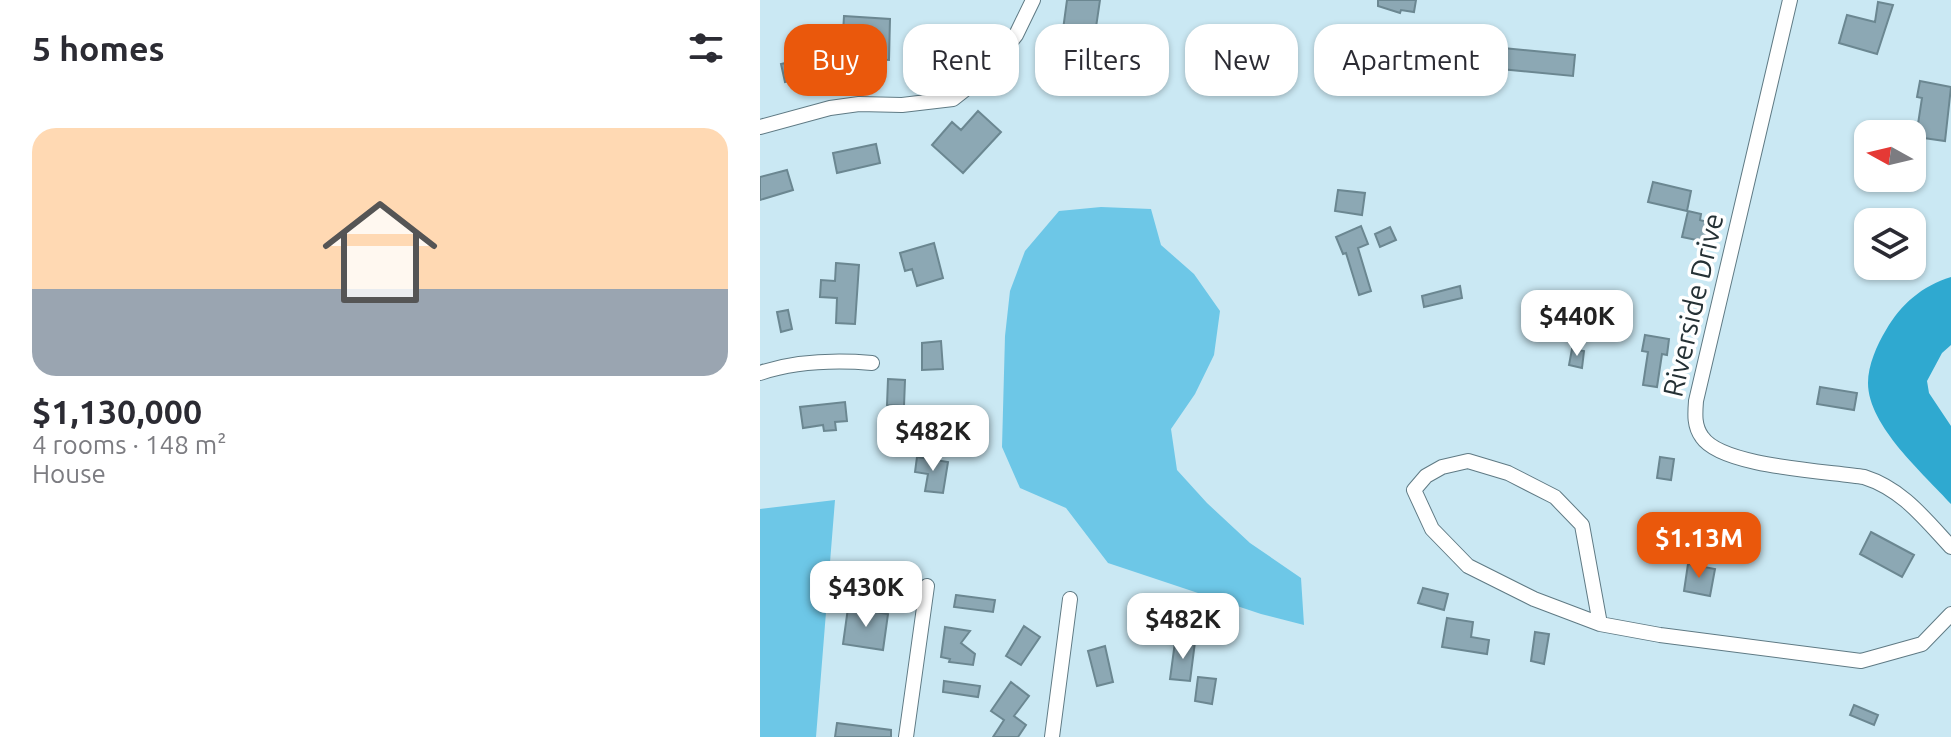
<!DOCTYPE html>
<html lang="en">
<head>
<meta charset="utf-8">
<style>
	:root { --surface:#fff; --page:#f2f2f3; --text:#2b2b33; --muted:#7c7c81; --line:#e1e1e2; --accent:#ea580c }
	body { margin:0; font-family:Ubuntu,sans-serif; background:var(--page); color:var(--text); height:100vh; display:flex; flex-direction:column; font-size:30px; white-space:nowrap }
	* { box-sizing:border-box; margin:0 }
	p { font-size:26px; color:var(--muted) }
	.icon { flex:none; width:44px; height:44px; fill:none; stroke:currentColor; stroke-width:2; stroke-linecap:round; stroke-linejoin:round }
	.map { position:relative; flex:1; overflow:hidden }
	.drawer { display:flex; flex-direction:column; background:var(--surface); width:760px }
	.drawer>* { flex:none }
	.banner { position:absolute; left:24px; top:24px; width:760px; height:72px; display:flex; gap:16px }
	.needle { width:52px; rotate:278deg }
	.fabs { position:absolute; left:1094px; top:120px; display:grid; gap:16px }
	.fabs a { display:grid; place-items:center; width:72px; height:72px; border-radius:16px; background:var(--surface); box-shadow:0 2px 6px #0004; font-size:40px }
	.price { position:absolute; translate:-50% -68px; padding:0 18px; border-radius:16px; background:#fff; color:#222; font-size:26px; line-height:52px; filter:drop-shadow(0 2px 4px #0008) }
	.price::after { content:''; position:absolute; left:50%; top:48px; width:24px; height:18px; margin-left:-12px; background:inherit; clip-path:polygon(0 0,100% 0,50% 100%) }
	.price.on { background:var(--accent); color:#fff }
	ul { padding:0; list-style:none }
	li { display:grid; align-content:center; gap:16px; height:424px; padding:0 32px }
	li+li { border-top:2px solid var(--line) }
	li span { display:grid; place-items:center; height:248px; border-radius:24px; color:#555 }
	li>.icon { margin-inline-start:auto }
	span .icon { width:144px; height:144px; fill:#fffc; stroke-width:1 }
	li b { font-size:34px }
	h2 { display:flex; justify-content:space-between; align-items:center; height:96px; padding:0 32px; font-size:34px }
	.tag { padding:0 28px; border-radius:24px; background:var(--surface); box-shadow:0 2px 6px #0004; font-size:28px; line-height:72px }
	.tag.on { background:var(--accent); color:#fff }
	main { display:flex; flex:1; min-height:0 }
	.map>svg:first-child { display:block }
</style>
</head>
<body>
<main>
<section class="drawer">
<h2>5 homes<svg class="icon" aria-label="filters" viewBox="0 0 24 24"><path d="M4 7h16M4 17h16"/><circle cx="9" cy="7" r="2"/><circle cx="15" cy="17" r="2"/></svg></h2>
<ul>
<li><span style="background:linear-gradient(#ffd9b3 65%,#9aa5b1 0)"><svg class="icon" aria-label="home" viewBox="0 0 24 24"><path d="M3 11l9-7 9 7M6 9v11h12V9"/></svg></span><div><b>$1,130,000</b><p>4 rooms · 148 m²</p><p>House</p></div></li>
</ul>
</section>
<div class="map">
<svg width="1191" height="737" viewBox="0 0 1191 737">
	<rect width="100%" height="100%" fill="#cae8f3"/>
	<path fill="#6dc7e7" d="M341,207l50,2 10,36 33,29 26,37 -6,44 -19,39 -24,35 6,41 30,33 43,40 51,35 3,47 -43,-11 -153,-51 -42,-55 -46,-20 -18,-41 3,-111 5,-45 15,-40 34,-40z
		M75,500l-19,237h-56v-228z"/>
	<path fill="#2fa9d0" d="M1191,277v68l-9,8 -15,28 2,12 22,33v78c-27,-30 -83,-78 -83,-121 0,-18 9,-38 18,-53 15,-26 36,-44 65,-53z"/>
	<path fill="#8ca8b4" stroke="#6b8791" stroke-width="2" d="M307,0h33l-6,41 -8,-1 -3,22 -18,-2 3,-22 -6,-1z
		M618,0h38l-2,12 -13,-2 -1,3 -22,-7z
		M1118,2l15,3 -16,49 -38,-11 8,-28 28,7z
		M84,16l46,3 -1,41 -19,-1 1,-25 -28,-1z
		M743,48l72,7 -2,21 -72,-7z
		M69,53l5,17 -49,12 -4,-18z
		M1160,81l31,6 -6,54 -29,-4 6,-39 -5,-1z
		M218,111l23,21 -38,41 -31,-28 20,-23 9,8z
		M116,144l4,19 -43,10 -4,-20z
		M27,170l6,20 -33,10v-23z
		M893,182l38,9 -4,20 -39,-9z
		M578,190l27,3 -3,22 -27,-4z
		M928,211l13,3 -1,6 10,3 -4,19 -24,-5z
		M601,226l7,18 -10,4 13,43 -12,4 -13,-42 -3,1 -7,-17z
		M630,227l6,13 -16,7 -5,-13z
		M174,243l9,35 -26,8 -5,-17 -7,2 -5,-18z
		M76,263l23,2 -4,59 -19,-1 1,-25 -17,-1 1,-17 14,1z
		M700,286l2,12 -38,9 -2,-11z
		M28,310l4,19 -11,3 -4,-20z
		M885,335l24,4 -2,16 -5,-1 -5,33 -14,-2 5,-33 -6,-1z
		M181,341l2,28 -21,1v-27z
		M812,349l12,2 -2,17 -13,-3z
		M128,379l17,1 -1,26 -17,-1z
		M1060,387l37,6 -3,17 -37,-6z
		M85,402l2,19 -12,1 1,8 -12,1 -1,-6 -20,3 -3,-21z
		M157,457l31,5 -5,31 -18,-2 3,-17 -13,-2z
		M900,457l14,2 -3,21 -14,-2z
		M1111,532l43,23 -12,22 -42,-23z
		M928,564l27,5 -5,27 -26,-5z
		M663,588l25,6 -4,16 -26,-7z
		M196,595l39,5 -2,12 -39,-5z
		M88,608l40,6 -5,36 -40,-6z
		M687,618l26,4 -2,15 18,3 -2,14 -45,-7z
		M264,626l16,11 -19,28 -15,-9z
		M185,627l25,4 -9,12 14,11 -2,11 -24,-3 1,-3 -9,-2z
		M775,632l14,2 -5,30 -13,-3z
		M415,642h20l-5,39 -20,-2z
		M345,646l8,36 -16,4 -9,-35z
		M438,677l18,2 -4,25 -17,-3z
		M184,681l36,5 -2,11 -35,-5z
		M251,682l18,14 -15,20 12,9 -8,12h-25l11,-17 -13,-9z
		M1094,705l24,10 -4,10 -24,-10z
		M77,723l54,7v7h-56z"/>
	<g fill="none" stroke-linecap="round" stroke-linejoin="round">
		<defs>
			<path id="minor" d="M1030,0l-94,401c-1,13 -2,25 6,36 20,30 125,34 162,40 38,12 60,41 87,70
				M0,127l70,-19 29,-4 43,1 51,-6 33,-26 30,-38 17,-35
				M0,373c36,-12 75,-13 112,-10
				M840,624l-18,-99 -27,-28 -47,-24 -40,-12 -26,6 -16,9 -12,14 18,39 36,37 66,33 66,25 60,11 201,26 61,-17 29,-30
				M146,737l21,-151
				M292,737l18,-138"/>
		</defs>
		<use href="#minor" stroke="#5f7a84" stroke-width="16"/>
		<use href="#minor" stroke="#fff" stroke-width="14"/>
	</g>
	<g text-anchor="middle" stroke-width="7" stroke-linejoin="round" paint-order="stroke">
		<g font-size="28" fill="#253135" stroke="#fff">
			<text transform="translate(933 305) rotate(-77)" y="10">Riverside Drive</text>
		</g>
	</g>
</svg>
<div class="fabs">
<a><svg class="needle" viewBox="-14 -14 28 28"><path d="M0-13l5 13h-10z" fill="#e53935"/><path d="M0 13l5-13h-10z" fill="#7c7c81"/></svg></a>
<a><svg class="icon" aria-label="layers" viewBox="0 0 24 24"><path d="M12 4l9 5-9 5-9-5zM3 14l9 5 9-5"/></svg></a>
</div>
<b class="price" style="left:817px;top:358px">$440K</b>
<b class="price" style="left:173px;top:473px">$482K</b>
<b class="price on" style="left:939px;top:580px">$1.13M</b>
<b class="price" style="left:106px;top:629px">$430K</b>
<b class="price" style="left:423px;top:661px">$482K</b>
<div class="banner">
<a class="tag on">Buy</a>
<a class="tag">Rent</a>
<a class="tag">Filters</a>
<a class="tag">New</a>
<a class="tag">Apartment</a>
</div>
</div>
</main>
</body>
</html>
